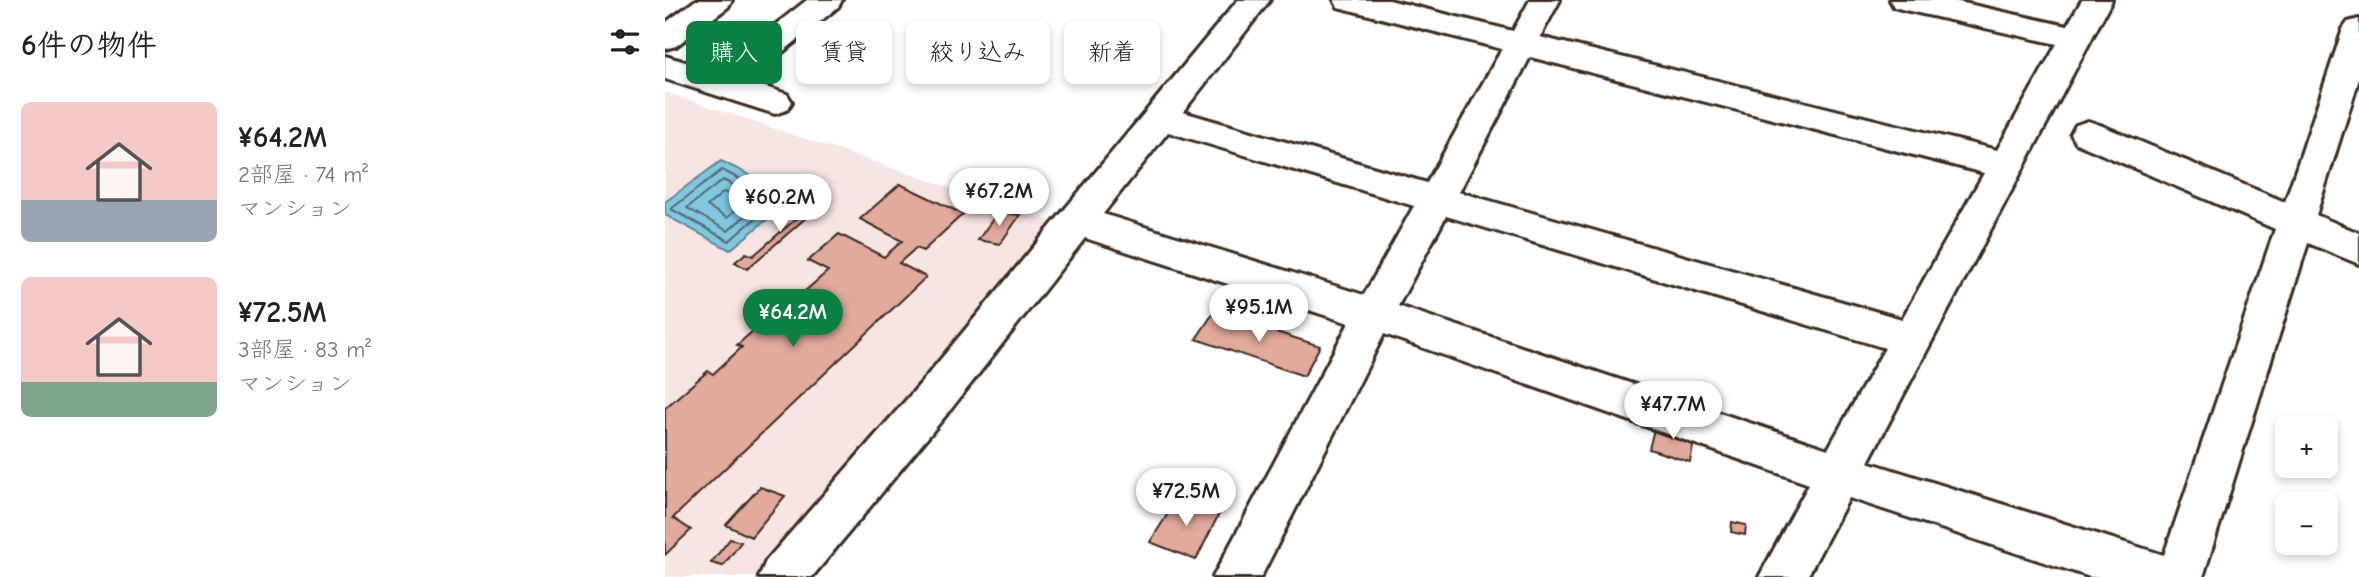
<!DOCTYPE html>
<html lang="ja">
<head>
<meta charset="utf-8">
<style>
	:root { --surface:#fff; --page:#f2f2f2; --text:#222; --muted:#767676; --accent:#0b8043 }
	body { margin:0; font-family:"Comic Neue","Klee One",sans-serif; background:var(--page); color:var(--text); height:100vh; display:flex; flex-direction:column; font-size:26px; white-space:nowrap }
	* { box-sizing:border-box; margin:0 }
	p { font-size:23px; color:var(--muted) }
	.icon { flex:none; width:38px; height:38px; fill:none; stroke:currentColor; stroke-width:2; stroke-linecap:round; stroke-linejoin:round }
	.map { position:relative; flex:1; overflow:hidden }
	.drawer { display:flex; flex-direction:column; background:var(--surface); width:665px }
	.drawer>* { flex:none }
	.guide { position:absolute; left:21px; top:21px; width:665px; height:63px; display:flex; gap:14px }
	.fabs { position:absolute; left:1610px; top:415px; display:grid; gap:14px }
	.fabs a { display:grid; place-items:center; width:63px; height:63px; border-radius:10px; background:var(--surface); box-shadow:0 4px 10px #0003; font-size:35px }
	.price { position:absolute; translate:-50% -60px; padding:0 16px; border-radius:24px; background:#fff; color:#222; font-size:23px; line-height:46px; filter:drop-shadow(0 2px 4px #0008) }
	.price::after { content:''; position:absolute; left:50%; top:42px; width:21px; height:16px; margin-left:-10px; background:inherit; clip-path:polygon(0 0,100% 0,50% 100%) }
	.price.active { background:var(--accent); color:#fff }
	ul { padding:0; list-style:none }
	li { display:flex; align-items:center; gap:21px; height:175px; padding:0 21px }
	li span { display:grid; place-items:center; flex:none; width:196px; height:140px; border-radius:10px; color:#555 }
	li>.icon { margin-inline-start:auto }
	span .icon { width:84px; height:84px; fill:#fffc; stroke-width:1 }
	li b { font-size:30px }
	h2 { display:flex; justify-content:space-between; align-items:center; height:84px; padding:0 21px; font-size:30px }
	.tag { padding:0 24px; border-radius:10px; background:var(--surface); box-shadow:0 4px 10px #0003; font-size:24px; line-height:63px }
	.tag.active { background:var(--accent); color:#fff }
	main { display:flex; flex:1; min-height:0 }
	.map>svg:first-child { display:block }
</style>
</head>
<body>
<main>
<section class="drawer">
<h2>6件の物件<svg class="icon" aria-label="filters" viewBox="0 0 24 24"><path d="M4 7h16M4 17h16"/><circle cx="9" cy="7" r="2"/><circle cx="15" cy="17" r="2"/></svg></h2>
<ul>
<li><span style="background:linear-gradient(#f6c9c9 70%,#9aa5b1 0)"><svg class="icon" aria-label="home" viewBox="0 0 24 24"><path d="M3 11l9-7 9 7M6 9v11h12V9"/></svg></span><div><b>¥64.2M</b><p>2部屋 · 74 m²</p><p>マンション</p></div></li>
<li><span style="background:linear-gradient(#f6c9c9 75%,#7fa58c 0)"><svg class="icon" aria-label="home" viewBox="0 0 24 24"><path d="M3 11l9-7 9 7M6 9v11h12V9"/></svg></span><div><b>¥72.5M</b><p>3部屋 · 83 m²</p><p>マンション</p></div></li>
</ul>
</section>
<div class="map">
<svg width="1694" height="577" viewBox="0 0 1694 577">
	<rect width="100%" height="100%" fill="#fff"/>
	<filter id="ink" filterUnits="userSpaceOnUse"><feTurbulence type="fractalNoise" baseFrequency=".0143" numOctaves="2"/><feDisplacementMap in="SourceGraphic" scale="14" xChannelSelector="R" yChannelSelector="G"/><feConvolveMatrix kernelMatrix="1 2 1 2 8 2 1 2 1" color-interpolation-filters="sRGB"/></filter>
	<g filter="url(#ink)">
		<path fill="#f6e5e2" d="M0,92l391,131 -290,354h-101z"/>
		<path fill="#80c7e1" stroke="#648893" stroke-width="2" d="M56,161l73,36 -64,53 -65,-35v-13z"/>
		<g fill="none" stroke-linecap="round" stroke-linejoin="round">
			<path stroke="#57696c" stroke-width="2" d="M57,170l56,29 -49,42 -58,-32z
				M58,180l39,21 -34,30 -41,-23z
				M59,192l19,11 -16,15 -20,-12z"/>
		</g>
		<path fill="#e2a99d" stroke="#3b2a1e" stroke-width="2" d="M235,184l63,30 -40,37 -7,-3 -17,15 27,14 -253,241 18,12 -26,25v-147l43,-37 5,3 29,-27 -5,-2 48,-42 4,2 39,-34 -20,-10 31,-27 45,23 18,-16 -42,-22z
			M148,197l10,6 -76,66 -12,-7 11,-9 7,3 53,-46 -6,-2z
			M333,212l22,3 -20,29 -22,-4z
			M549,312l106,34 -16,30 -108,-37z
			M991,421l40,11 -6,30 -41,-13z
			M95,487l25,9 -34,41 -25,-12z
			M514,496l41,16 -24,48 -46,-18z
			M1067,522l14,3 -1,10 -14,-3z
			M65,539l11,3 -18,24 -12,-3z"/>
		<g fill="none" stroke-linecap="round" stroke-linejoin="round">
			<defs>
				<path id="minor" d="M142,0h35l-4,7 -91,74 40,13 5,8 -5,8 -12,4 -110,-35v-23l51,15z
					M573,0h32l-87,112 244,71 75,-134 -164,-42 -4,-7h55l124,31 17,-31h30l-20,37 457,113 60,-106 -152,-34 -11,-3 -4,-7h60l117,26 15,-26h30l-244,462 296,93 111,-326 -199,-86 -5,-9 5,-9 12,-4 12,4 185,77 58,-173 5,-7 11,-3v60l-43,136 43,18v31l-51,-21 -105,334h-113l-241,-79 -42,79h-48l50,-93 -425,-150 -123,243h-48l136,-254 -264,-85 -134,171 -139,168h-53l7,-16 155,-178zM865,57l454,116 -82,146 -443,-127zM503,132l246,74 -50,89 -261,-81zM781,216l439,132 -57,101 -430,-143z"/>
				<path id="highway" d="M31,0h36l-4,7 -52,39 -11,3v-26z"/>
			</defs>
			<use href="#minor" stroke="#3b2a1e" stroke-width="6"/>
			<use href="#highway" stroke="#3b2a1e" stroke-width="6"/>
			<use href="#minor" fill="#fff" fill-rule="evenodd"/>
			<use href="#highway" fill="#fff" fill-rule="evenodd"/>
		</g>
	</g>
</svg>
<div class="fabs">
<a>+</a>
<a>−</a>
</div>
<b class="price" style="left:334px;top:228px">¥67.2M</b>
<b class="price" style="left:115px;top:234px">¥60.2M</b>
<b class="price" style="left:594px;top:344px">¥95.1M</b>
<b class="price active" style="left:128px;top:349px">¥64.2M</b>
<b class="price" style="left:1008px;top:441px">¥47.7M</b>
<b class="price" style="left:521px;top:528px">¥72.5M</b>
<div class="guide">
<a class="tag active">購入</a>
<a class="tag">賃貸</a>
<a class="tag">絞り込み</a>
<a class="tag">新着</a>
</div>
</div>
</main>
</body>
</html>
